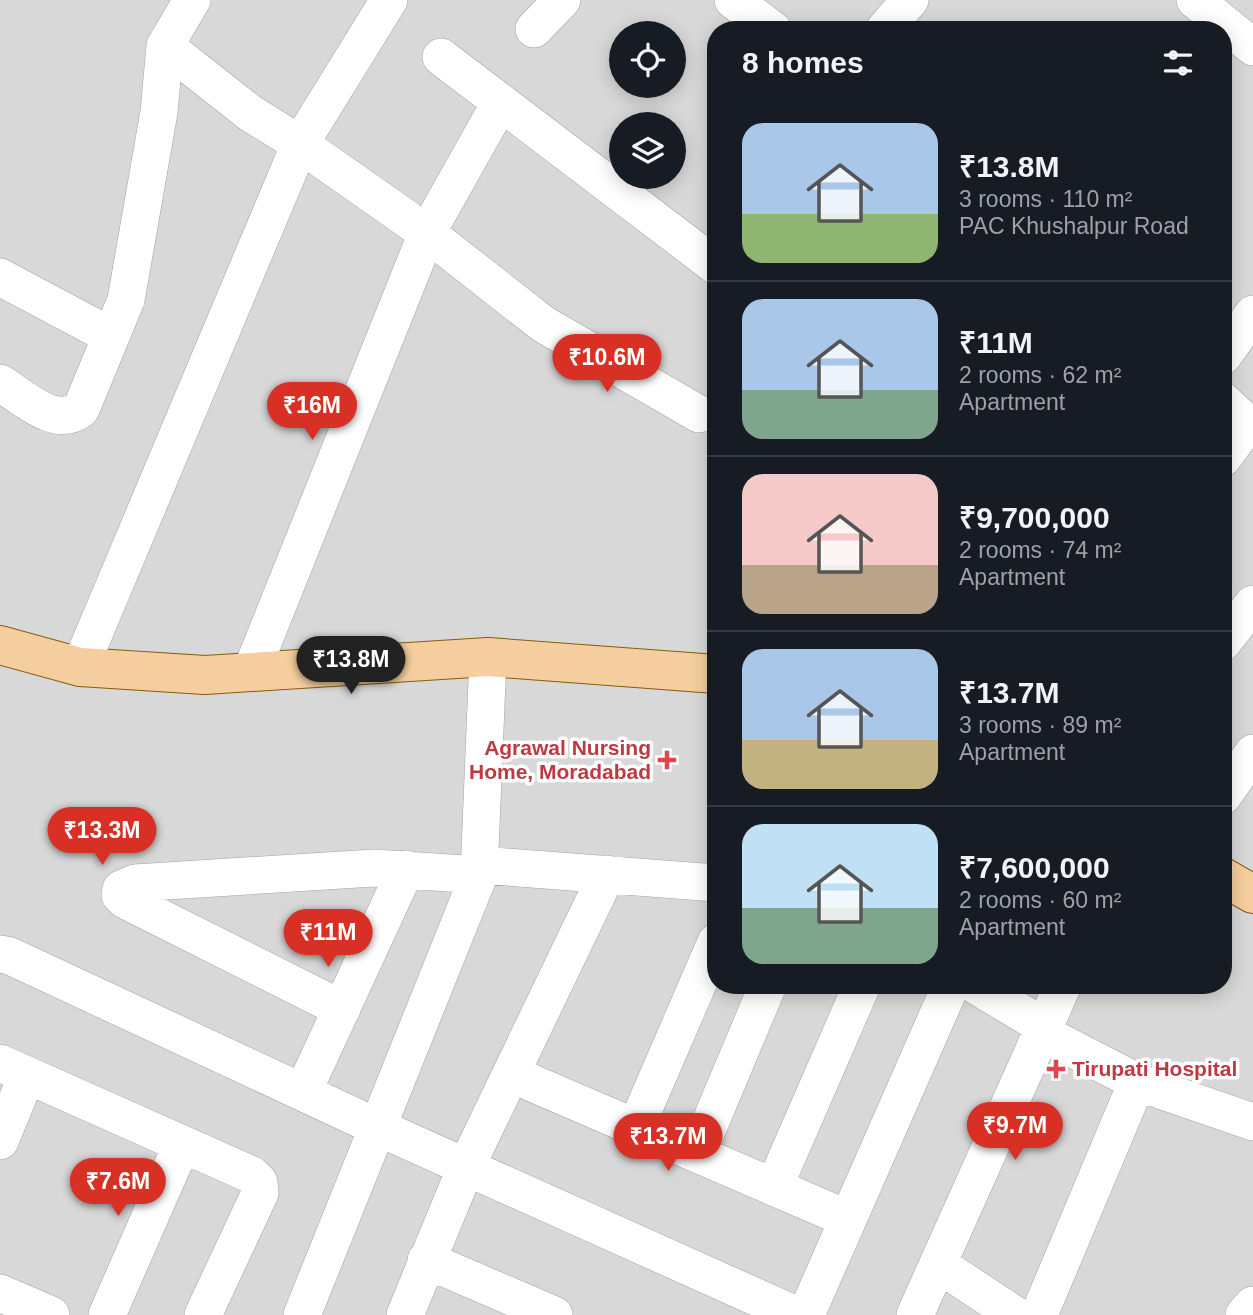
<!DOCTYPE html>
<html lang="en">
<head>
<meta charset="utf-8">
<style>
	:root { --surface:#171b24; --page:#20242c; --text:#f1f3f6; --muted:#9ea1a6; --line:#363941; --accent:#d93025 }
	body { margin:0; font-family:Arial,sans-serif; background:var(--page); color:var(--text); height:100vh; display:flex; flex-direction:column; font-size:26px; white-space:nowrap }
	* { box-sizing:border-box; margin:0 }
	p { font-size:23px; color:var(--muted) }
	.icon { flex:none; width:38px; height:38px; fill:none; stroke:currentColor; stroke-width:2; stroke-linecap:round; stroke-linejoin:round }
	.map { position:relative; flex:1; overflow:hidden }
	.side { position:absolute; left:707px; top:21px; width:525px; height:973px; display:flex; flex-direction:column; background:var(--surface); border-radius:28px; box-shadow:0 4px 18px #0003 }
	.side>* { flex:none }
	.fabs { position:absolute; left:609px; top:21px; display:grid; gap:14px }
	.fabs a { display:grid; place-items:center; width:77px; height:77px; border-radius:50%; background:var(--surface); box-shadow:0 4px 18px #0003; font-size:35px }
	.price { position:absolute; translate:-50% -60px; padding:0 16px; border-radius:24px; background:var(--accent); color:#fff; font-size:23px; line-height:46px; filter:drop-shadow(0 2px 4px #0008) }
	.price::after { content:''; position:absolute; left:50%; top:42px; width:21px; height:16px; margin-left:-10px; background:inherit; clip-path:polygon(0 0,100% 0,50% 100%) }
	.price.active { background:#222; color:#fff }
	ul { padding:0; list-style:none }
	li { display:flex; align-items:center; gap:21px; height:175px; padding:0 35px }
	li+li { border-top:2px solid var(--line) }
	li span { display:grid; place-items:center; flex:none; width:196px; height:140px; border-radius:21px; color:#555 }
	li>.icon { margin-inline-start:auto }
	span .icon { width:84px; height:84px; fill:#fffc; stroke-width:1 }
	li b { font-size:30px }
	h2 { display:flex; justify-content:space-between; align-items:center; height:84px; padding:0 35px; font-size:30px }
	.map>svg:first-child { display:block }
</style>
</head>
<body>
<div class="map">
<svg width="1253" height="1315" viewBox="0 0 1253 1315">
	<rect width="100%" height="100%" fill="#ece8e1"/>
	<path fill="#d9d8d8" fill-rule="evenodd" d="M0,0h1253v1315h-1253zM716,30h507v955h-507zM621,33h53v53h-53zM621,124h53v53h-53z"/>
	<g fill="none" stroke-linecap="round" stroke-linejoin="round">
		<defs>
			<path id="minor" d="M389,0l-89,144 127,89 116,91 156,90
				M733,0l40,30
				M1195,0l58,47
				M534,29l28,-29
				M884,30l26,-30
				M441,57l275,209
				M0,277l111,59
				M1223,356l30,-42
				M0,383c24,15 56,46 81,26l45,-109 33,-188 6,-66 27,-46
				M1223,401l30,28
				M1223,458l23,-32
				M1223,642l30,-38
				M80,667l220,-523 -50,-31 -85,-67
				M251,672l176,-439 73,-130
				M1223,796l30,-43
				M480,865l236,18
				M0,954l10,2 367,171 419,188
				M975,985l70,42
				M342,1009l-217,-109 -5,-5 1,-6 14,-6 239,-15 105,7
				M1042,1033l95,49 116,40
				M0,1063l252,112 7,7 1,11 -57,122
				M511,1074l337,145
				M303,1092l103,-223
				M636,1127l80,-185
				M0,1141l27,-66
				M697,1154l71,-169
				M774,1187l88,-202
				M426,1260l128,55
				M938,1264l77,51
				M0,1293l51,22
				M107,1315l75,-171
				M302,1315l177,-440 9,-218
				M405,1315l61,-148 141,-293
				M806,1315l145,-330
				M915,1315l148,-330
				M1039,1315l98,-233
				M1244,1315l9,-10"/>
			<path id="major" d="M0,645l80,22 125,8 283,-18 228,17
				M1223,877l30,17"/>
		</defs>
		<use href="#minor" stroke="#a2a2a2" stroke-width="38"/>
		<use href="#major" stroke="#875d0b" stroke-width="40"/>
		<use href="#minor" stroke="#fff" stroke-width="37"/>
		<use href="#major" stroke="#f4ce9e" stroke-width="38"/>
	</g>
	<g fill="#e0444e" stroke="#fff" stroke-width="2.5">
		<path d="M663.5 749.5h7v7h7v7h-7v7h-7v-7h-7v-7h7z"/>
		<path d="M1052.5 1058.5h7v7h7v7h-7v7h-7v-7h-7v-7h7z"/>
	</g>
	<g text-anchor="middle" stroke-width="7" stroke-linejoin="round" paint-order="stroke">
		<g font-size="21" font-weight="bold" fill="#be3a42" stroke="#fff" text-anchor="end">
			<text x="651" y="755">Agrawal Nursing<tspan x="651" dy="24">Home, Moradabad</tspan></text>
			<text x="1072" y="1076" text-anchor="start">Tirupati Hospital</text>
		</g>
	</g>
</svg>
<div class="fabs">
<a><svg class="icon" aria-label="locate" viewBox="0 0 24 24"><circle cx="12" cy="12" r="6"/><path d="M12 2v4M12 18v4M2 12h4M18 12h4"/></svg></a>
<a><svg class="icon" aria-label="layers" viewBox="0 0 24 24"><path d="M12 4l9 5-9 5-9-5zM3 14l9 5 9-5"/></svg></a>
</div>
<b class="price" style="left:607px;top:394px">₹10.6M</b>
<b class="price" style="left:312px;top:442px">₹16M</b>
<b class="price active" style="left:351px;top:696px">₹13.8M</b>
<b class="price" style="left:102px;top:867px">₹13.3M</b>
<b class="price" style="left:328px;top:969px">₹11M</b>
<b class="price" style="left:1015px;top:1162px">₹9.7M</b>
<b class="price" style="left:668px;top:1173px">₹13.7M</b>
<b class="price" style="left:118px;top:1218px">₹7.6M</b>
<section class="side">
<h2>8 homes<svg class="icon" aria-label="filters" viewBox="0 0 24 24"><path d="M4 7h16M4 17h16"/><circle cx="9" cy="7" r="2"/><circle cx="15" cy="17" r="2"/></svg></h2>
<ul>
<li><span style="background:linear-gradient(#a9c7e8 65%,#8fb573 0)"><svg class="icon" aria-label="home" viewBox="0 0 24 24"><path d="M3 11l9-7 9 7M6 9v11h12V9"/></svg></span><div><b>₹13.8M</b><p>3 rooms · 110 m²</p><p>PAC Khushalpur Road</p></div></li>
<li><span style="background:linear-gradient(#a9c7e8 65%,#7fa58c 0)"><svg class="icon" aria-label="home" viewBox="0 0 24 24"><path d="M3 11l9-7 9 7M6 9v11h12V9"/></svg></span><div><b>₹11M</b><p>2 rooms · 62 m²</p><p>Apartment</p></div></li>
<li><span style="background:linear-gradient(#f6c9c9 65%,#b9a48a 0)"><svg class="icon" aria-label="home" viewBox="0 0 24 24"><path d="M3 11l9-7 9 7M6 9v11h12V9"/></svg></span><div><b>₹9,700,000</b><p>2 rooms · 74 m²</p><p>Apartment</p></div></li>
<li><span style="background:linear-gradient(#a9c7e8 65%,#c2b280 0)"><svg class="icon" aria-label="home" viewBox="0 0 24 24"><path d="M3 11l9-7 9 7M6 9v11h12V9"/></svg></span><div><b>₹13.7M</b><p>3 rooms · 89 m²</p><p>Apartment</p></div></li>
<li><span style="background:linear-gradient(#bfe0f5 60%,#7fa58c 0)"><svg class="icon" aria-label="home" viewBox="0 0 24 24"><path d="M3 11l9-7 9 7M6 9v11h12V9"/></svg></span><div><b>₹7,600,000</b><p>2 rooms · 60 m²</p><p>Apartment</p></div></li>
</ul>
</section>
</div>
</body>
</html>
